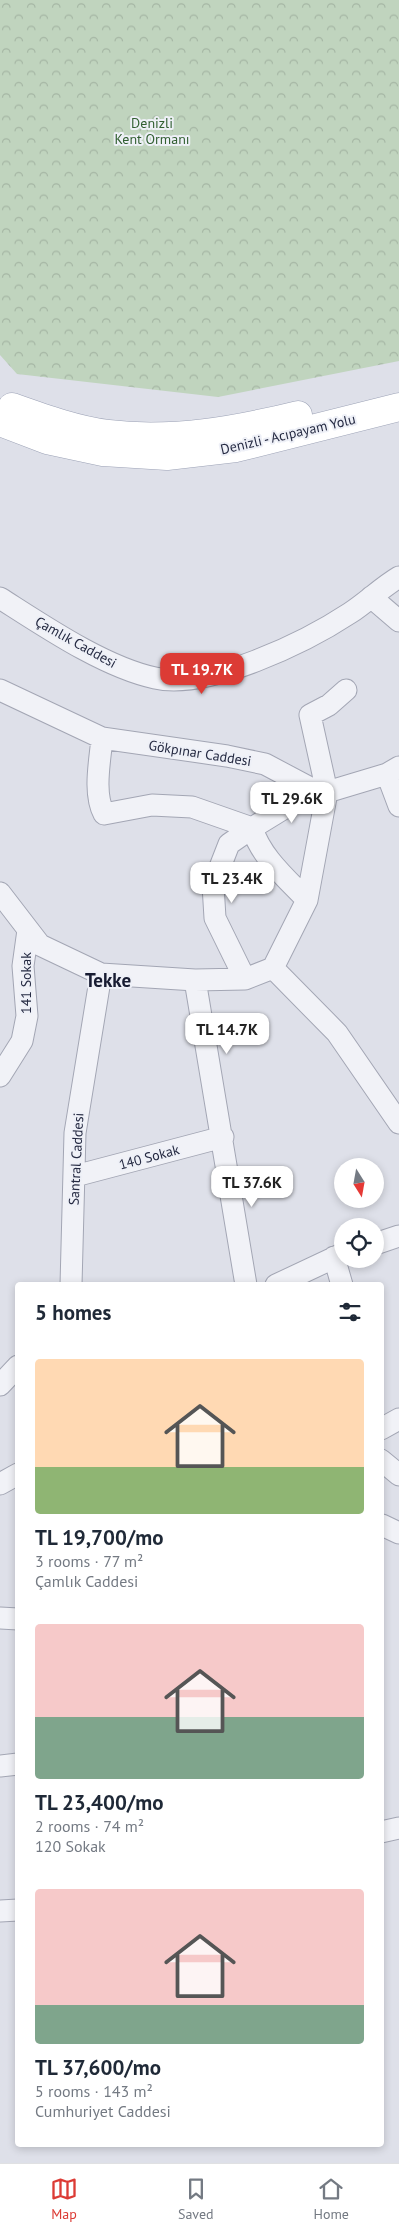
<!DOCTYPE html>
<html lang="en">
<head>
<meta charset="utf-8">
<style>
	:root { --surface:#fff; --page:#f6f6f7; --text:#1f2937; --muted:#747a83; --line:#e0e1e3; --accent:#dc3b35 }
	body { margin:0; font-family:"PT Sans",sans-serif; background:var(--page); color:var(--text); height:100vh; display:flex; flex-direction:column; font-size:19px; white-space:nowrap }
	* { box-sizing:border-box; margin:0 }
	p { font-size:16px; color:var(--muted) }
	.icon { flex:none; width:28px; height:28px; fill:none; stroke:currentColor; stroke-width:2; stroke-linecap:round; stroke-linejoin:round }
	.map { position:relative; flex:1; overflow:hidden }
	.details { position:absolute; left:15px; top:1282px; width:369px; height:865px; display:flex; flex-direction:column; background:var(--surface); border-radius:5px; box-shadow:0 2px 8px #0003 }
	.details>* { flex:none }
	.needle { width:32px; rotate:169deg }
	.fabs { position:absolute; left:334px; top:1158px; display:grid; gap:10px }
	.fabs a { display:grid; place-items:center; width:50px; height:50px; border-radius:50%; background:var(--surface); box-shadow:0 2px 8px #0003; font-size:25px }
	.price { position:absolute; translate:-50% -42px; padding:0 11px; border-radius:10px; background:#fff; color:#222; font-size:16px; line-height:32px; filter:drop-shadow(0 1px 2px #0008) }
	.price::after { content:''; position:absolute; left:50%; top:30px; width:15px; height:11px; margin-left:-8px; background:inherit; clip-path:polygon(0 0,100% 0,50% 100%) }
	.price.active { background:var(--accent); color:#fff }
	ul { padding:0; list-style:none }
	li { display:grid; align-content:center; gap:10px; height:265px; padding:0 20px }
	li span { display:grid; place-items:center; height:155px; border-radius:5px; color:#555 }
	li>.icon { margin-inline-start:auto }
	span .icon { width:90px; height:90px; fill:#fffc; stroke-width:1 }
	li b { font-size:21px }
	h2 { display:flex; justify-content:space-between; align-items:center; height:60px; padding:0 20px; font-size:21px }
	.dock { display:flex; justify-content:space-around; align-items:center; height:70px; border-top:1px solid var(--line); background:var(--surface); font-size:14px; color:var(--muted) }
	.dock a { display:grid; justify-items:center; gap:2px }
	.dock .active { color:var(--accent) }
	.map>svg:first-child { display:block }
</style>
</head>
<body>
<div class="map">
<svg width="399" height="2163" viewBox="0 0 399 2163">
	<defs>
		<pattern id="forest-crowns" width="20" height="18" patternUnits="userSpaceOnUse" patternTransform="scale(1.25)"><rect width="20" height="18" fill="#c0d4be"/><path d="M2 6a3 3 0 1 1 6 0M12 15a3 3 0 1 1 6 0" fill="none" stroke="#a5b6a4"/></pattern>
	</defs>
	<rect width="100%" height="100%" fill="#dee0e9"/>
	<path fill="url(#forest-crowns)" d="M0,0h399v361l-181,36 -201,-23 -17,-19z"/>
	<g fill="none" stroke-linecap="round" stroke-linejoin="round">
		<defs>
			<path id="minor" d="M371,597l28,24
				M0,598c44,28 104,69 155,80 53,12 151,-36 195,-65 17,-11 32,-26 49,-36
				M0,690l102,48 125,18 38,8 49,26 13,2 60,-18 12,-7
				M102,738c-2,23 -9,55 2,76l48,-9 40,2 60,21
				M387,774l12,32
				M252,828c9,29 34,50 55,72
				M0,893l40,52 61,29 94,6 50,-1 28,-11 34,-68 20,-108 -17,-77 19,-10 17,-15
				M273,968l64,65 62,90
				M245,979l-30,-61 -2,-33 16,-41 23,-16 62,-38
				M195,980l51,305
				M0,1076l22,-35 5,-25 -4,-50 5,-36
				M75,1176l148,-39
				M375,1244l24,-8
				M334,1257l8,28
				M71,1285l4,-152 26,-159
				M276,1285l66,-31
				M0,1385l18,-19
				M381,1429l18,-10
				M381,1460l18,15
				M0,1484l18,-10
				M382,1525l17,8
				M0,1618l18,1
				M0,1766l18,-2
				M381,1832l18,-4
				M0,1911l18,-1"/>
			<path id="major" d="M12,407c31,11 64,23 96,27 64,8 129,-4 190,-19
				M0,422l47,18 56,12 64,4 69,-8 163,-41"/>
		</defs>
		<use href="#minor" stroke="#a3a6b4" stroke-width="23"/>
		<use href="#major" stroke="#9ca2b6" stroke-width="29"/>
		<use href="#minor" stroke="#f1f2f7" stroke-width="21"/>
		<use href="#major" stroke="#fff" stroke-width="28"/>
	</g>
	<g text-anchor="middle" stroke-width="4" stroke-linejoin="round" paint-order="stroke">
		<g font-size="14" fill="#315f31" stroke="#eef0f7">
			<text x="152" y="128">Denizli<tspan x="152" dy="16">Kent Ormanı</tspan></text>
		</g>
		<g font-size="14" fill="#252a42" stroke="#eef0f7">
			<text transform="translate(288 434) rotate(-13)" y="5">Denizli - Acıpayam Yolu</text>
			<text transform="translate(76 642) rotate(29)" y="5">Çamlık Caddesi</text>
			<text transform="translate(200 753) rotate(9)" y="5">Gökpınar Caddesi</text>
			<text transform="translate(26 983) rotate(-90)" y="5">141 Sokak</text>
			<text transform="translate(149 1157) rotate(-15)" y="5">140 Sokak</text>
			<text transform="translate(76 1159) rotate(-87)" y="5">Santral Caddesi</text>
		</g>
		<g font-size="19" font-weight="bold" fill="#181c32" stroke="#eef0f7">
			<text x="108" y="987">Tekke</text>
		</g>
	</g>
</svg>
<div class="fabs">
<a><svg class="needle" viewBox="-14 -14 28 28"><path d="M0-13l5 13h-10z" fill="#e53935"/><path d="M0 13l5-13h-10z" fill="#747a83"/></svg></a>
<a><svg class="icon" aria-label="locate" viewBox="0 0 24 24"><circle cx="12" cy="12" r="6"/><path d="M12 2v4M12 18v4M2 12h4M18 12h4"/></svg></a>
</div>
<b class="price active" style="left:202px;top:695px">TL 19.7K</b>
<b class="price" style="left:292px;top:824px">TL 29.6K</b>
<b class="price" style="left:232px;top:904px">TL 23.4K</b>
<b class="price" style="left:227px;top:1055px">TL 14.7K</b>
<b class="price" style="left:252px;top:1208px">TL 37.6K</b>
<section class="details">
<h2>5 homes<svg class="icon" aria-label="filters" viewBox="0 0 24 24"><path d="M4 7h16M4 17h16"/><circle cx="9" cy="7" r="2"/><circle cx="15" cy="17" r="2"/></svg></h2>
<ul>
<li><span style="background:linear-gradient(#ffd9b3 70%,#8fb573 0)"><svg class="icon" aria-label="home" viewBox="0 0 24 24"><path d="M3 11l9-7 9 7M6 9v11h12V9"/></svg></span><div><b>TL 19,700/mo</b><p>3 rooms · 77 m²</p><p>Çamlık Caddesi</p></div></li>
<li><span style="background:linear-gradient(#f6c9c9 60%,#7fa58c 0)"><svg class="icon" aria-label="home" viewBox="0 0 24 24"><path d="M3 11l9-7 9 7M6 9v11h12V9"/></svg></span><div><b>TL 23,400/mo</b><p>2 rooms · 74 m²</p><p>120 Sokak</p></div></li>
<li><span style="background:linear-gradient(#f6c9c9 75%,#7fa58c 0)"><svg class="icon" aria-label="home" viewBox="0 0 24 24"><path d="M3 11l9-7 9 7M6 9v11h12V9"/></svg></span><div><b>TL 37,600/mo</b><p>5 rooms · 143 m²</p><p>Cumhuriyet Caddesi</p></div></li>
</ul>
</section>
</div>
<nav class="dock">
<a class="active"><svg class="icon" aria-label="map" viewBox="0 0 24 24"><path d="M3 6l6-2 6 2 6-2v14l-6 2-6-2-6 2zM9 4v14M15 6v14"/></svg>Map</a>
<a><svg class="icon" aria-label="saved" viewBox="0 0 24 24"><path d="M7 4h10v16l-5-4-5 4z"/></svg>Saved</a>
<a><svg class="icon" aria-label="home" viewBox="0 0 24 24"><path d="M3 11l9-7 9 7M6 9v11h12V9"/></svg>Home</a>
</nav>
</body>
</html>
